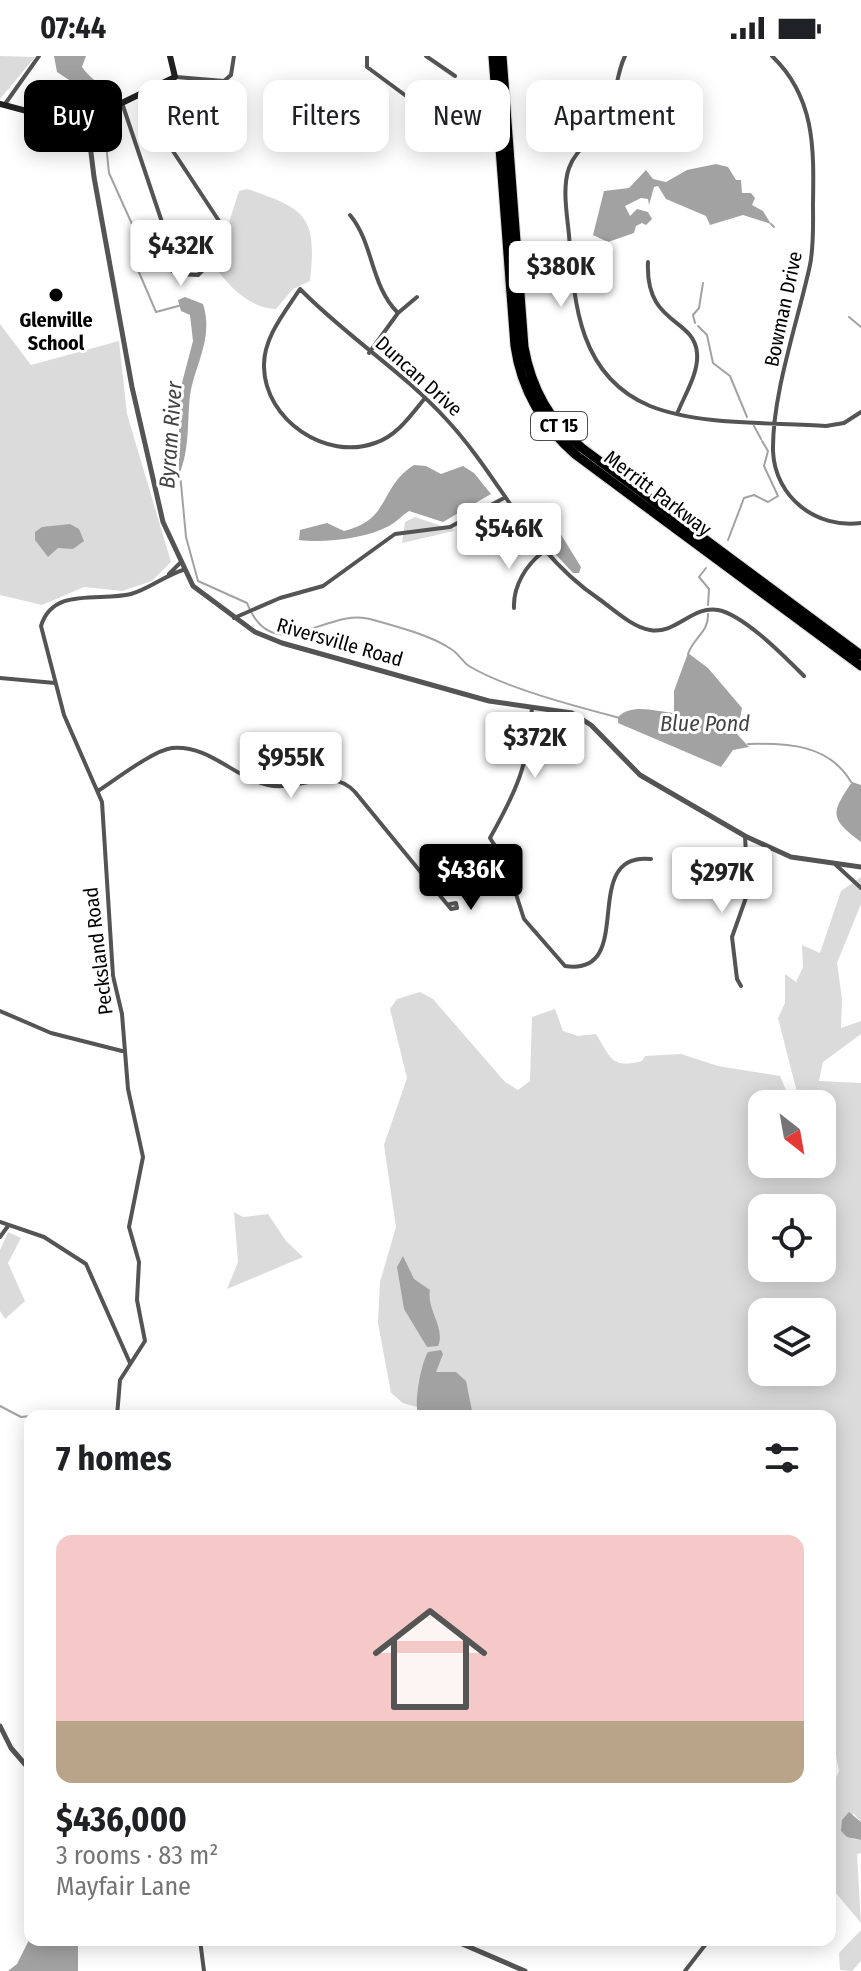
<!DOCTYPE html>
<html lang="en">
<head>
<meta charset="utf-8">
<style>
	:root { --surface:#fff; --page:#f2f2f2; --text:#202124; --muted:#757577; --line:#e0e0e0; --accent:#000 }
	body { margin:0; font-family:"Fira Sans Condensed",sans-serif; background:var(--page); color:var(--text); height:100vh; display:flex; flex-direction:column; font-size:30px; white-space:nowrap }
	* { box-sizing:border-box; margin:0 }
	p { font-size:26px; color:var(--muted) }
	.icon { flex:none; width:44px; height:44px; fill:none; stroke:currentColor; stroke-width:2; stroke-linecap:round; stroke-linejoin:round }
	.map { position:relative; flex:1; overflow:hidden }
	.drawer { position:absolute; left:24px; top:1354px; width:812px; height:536px; display:flex; flex-direction:column; background:var(--surface); border-radius:16px; box-shadow:0 4px 20px #0003 }
	.drawer>* { flex:none }
	.guide { position:absolute; left:24px; top:24px; width:814px; height:72px; display:flex; gap:16px }
	.needle { width:52px; rotate:149deg }
	.buttons { position:absolute; left:748px; top:1034px; display:grid; gap:16px }
	.buttons a { display:grid; place-items:center; width:88px; height:88px; border-radius:16px; background:var(--surface); box-shadow:0 4px 20px #0003; font-size:40px }
	.price { position:absolute; translate:-50% -68px; padding:0 18px; border-radius:8px; background:#fff; color:#222; font-size:26px; line-height:52px; filter:drop-shadow(0 2px 4px #0008) }
	.price::after { content:''; position:absolute; left:50%; top:48px; width:24px; height:18px; margin-left:-12px; background:inherit; clip-path:polygon(0 0,100% 0,50% 100%) }
	.price.current { background:var(--accent); color:#fff }
	ul { padding:0; list-style:none }
	li { display:grid; align-content:center; gap:16px; height:424px; padding:0 32px }
	li+li { border-top:2px solid var(--line) }
	li span { display:grid; place-items:center; height:248px; border-radius:16px; color:#555 }
	li>.icon { margin-inline-start:auto }
	span .icon { width:144px; height:144px; fill:#fffc; stroke-width:1 }
	li b { font-size:34px }
	h2 { display:flex; justify-content:space-between; align-items:center; height:96px; padding:0 32px; font-size:34px }
	.tag { padding:0 28px; border-radius:16px; background:var(--surface); box-shadow:0 4px 20px #0003; font-size:28px; line-height:72px }
	.tag.current { background:var(--accent); color:#fff }
	.status { display:flex; justify-content:space-between; align-items:center; height:56px; padding:0 40px; background:var(--surface); direction:ltr }
	.status svg { height:22px; fill:currentColor }
	.map>svg:first-child { display:block }
</style>
</head>
<body>
<div class="status"><b>07:44</b><svg viewBox="0 0 49 12"><path d="M0 12V9h3v3zM5 12V6h3v6zM10 12V3h3v9zM15 12V0h3v12zM26 1h20v11H26zM47 4h2v5h-2z"/></svg></div>
<div class="map">
<svg width="861" height="1915" viewBox="0 0 861 1915">
	<rect width="100%" height="100%" fill="#fff"/>
	<path fill="#dbdbdb" fill-rule="evenodd" d="M0,0l35,1 -35,42z
		M247,133c60,20 70,28 63,92l-17,8 -17,20c-24,0 -49,-23 -61,-43l24,-75z
		M0,268l31,41 88,-24 8,73 44,148 -19,19 -30,10 -38,-4 -42,18 -42,-10z
		M415,461l29,10 8,-2 2,6 -52,12 3,-21z
		M861,821v27l-24,59 5,36 -1,29 20,-7v13l-38,28 -4,19 42,2v739l-8,-9v26l8,1v13l-4,1 4,69 -31,-37v-96l9,-19 -4,-20 -5,-6v-329h-407l-6,-9 -14,-4 -12,-10 -13,-70 2,-41 16,-55 -12,-82 23,-67 -17,-69 7,-10 23,-7 13,7 72,83 13,8 12,-9 2,-64 23,-8 8,22 15,5 18,-2c15,24 15,35 46,27l3,-5 36,-2 37,12 62,10 12,28h-30v60h46l6,13v-13h8v-60h-22l-22,-86 7,-15v-29l11,8 7,-15 -1,-22 18,8 21,-62zM762,1152h60v60h-60zM762,1256h60v60h-60z
		M234,1156l9,5 25,-3 18,27 17,16 -76,32 11,-27z
		M8,1176l13,6 -13,25 17,38 -20,18 -5,-8v-61z
		M861,1874v31l-9,10 -12,-1 -1,-17z"/>
	<path fill="#a2a2a2" d="M54,0h32l-4,11c10,15 28,19 26,39l-10,6 -9,-19 -32,-21z
		M716,108l12,3 8,13h5l1,13h9l4,5 -3,7 11,6 8,13 -28,-9 -33,10 -4,-9 -40,-17 -8,-13 -4,1 -5,18 -1,-6 -7,-1 -16,8 5,10 7,-7 11,3 4,7 -6,6 -4,-2 -6,3 -2,7 -26,9 -15,-7 11,-44 25,-3 17,-18 7,9 13,3 21,-12z
		M185,241l18,7c11,34 -8,60 -13,91 -3,28 0,54 -11,80v-81l14,-53 -3,-26 -9,-4 -3,-11z
		M414,409l12,1 15,8 22,-8 11,7 17,21 -48,28 -34,-11c-7,4 -12,11 -20,15 -24,13 -65,17 -90,14l1,-10 27,-7 17,8c47,-11 35,-44 70,-66z
		M536,449l16,15 29,47 -2,6h-6l-28,-30 -21,-33z
		M70,468l9,5 5,12 -11,8 -15,-1 -10,9 -13,-17v-8l7,-5z
		M688,597l20,15 34,40 -5,26 12,13 -16,3 -12,17 -103,-44v-6c13,-14 37,-6 56,-4v-22z
		M852,726l9,3v57c-31,-23 -31,-28 -9,-60z
		M403,1200l11,23 16,11c-4,19 16,38 8,56l-11,1 -23,-38 -7,-42z
		M441,1294l2,4 -7,18h20l10,9 7,35 -55,-1c-4,-13 3,-52 10,-63z
		M849,1756l12,10v18l-14,-3 -6,-6 1,-11z
		M30,1882l48,2v31h-70l9,-7z"/>
	<g fill="none" stroke-linecap="round" stroke-linejoin="round">
		<path stroke="#a2a2a2" stroke-width="2" d="M103,59l6,58 27,60 -1,30 21,49 26,-7
			M771,168l3,3
			M849,261l12,10
			M695,267l-2,-8 6,-7 4,-25
			M698,270l9,9 6,28 17,13 17,41
			M754,370l7,13
			M180,417l6,64 12,44 49,22c26,67 80,4 123,16 25,7 60,16 81,30 7,4 11,12 18,17 36,22 109,41 151,52
			M728,484l16,-42 10,-3 14,7 10,-6 -14,-30 4,-15 -6,-10
			M706,512l-7,9 10,12 -1,16
			M688,598c5,-16 21,-22 20,-40
			M748,688c39,-1 81,0 103,38
			M0,1350l21,11 9,-1"/>
		<defs>
			<path id="motorway" d="M493,0l22,290c6,43 28,81 61,109l285,211
				M502,0l22,291c7,40 26,75 58,101l279,207"/>
		</defs>
		<use href="#motorway" stroke="#dbdbdb" stroke-width="11"/>
		<path stroke="#545454" stroke-width="4" d="M367,0v11l50,37
			M426,0l29,20
			M625,0c-10,20 -8,44 -19,64 -10,18 -30,28 -37,48 -7,20 -2,46 0,67 5,67 9,141 81,171 50,20 122,16 176,20l18,-3 17,-11
			M772,0c43,41 42,92 41,148 0,20 1,41 -3,61 -12,56 -38,129 -37,186 2,47 44,78 88,72
			M176,21l48,4 7,-6 3,-19
			M663 48a5 5 0 1 1 10 0a5 5 0 1 1-10 0Z
			M122,47l43,128v35l12,8 21,1 9,-9 16,-39 -58,-88
			M5,48l34,-48
			M601,72c30,18 45,4 64,-20
			M350,159c24,29 20,70 48,98
			M648,206c-3,64 46,55 49,91 2,20 -13,43 -20,61
			M369,297l29,-40 19,-16
			M425,342c-14,17 -28,38 -50,45 -49,18 -110,-23 -111,-76 -1,-29 21,-55 36,-78 46,47 102,82 146,130 56,60 81,131 153,180 14,10 33,28 51,31 25,5 43,-25 68,-20 26,5 67,47 86,66
			M169,518l11,-11
			M514,552c-1,-22 12,-43 29,-56
			M234,562l46,-20 43,-12 72,-52 55,-7 54,-29
			M0,622l55,5
			M532,652c-4,57 -14,80 -42,130l16,25 18,56 41,47c74,11 12,-115 86,-107
			M98,735c17,-11 56,-41 74,-43 38,-3 61,29 96,37 31,7 62,-20 87,7l96,117 6,-1 -1,-5 -6,1
			M836,809l25,23
			M741,930l-4,-7 -5,-42 16,-45 -3,-56
			M0,955l51,22 71,18
			M0,1166l44,15 42,27 44,99
			M0,1181l8,-11
			M117,1360l3,-36 25,-39 -8,-41 2,-38 -10,-35 14,-70 -15,-68 -6,-75 -9,-38 -11,-174 -38,-87 -23,-89c12,-40 60,-24 90,-32 18,-5 33,-18 52,-24
			M200,1884l4,31
			M685,1915l24,-31"/>
		<path stroke="#545454" stroke-width="5" d="M87,64l7,57 38,210 31,135 30,64 62,46 27,11 207,58 83,12 19,12 49,50 105,61 46,21 70,10
			M0,1670l11,22 19,22
			M453,1884l72,31"/>
		<path stroke="#212121" stroke-width="6" d="M0,48l53,14 34,2 88,-43 -5,-21"/>
		<use href="#motorway" stroke="#000" stroke-width="9"/>
	</g>
	<circle fill="#000" stroke="#fff" stroke-width="3" cx="56" cy="239" r="8"/>
	<g text-anchor="middle" stroke-width="6" stroke-linejoin="round" paint-order="stroke">
		<rect fill="#fff" stroke="#4c4c4c" stroke-width="2" x="531" y="356" width="56" height="28" rx="6"/>
		<g font-size="18" font-weight="bold" fill="#000">
			<text x="559" y="376">CT 15</text>
		</g>
		<g font-size="20" fill="#000" stroke="#fff">
			<text transform="translate(783 253) rotate(-78)" y="7">Bowman Drive</text>
			<text transform="translate(419 320) rotate(42)" y="7">Duncan Drive</text>
			<text transform="translate(658 437) rotate(37)" y="7">Merritt Parkway</text>
			<text transform="translate(340 586) rotate(16)" y="7">Riversville Road</text>
			<text transform="translate(98 895) rotate(-97)" y="7">Pecksland Road</text>
		</g>
		<g font-size="20" font-weight="bold" fill="#000" stroke="#fff">
			<text x="56" y="271">Glenville<tspan x="56" dy="23">School</tspan></text>
		</g>
		<g font-size="22" font-style="italic" fill="#434343" stroke="#fff">
			<text transform="translate(170 379) rotate(-86)" y="8">Byram River</text>
			<text x="705" y="675">Blue Pond</text>
		</g>
	</g>
</svg>
<div class="buttons">
<a><svg class="needle" viewBox="-14 -14 28 28"><path d="M0-13l5 13h-10z" fill="#e53935"/><path d="M0 13l5-13h-10z" fill="#757577"/></svg></a>
<a><svg class="icon" aria-label="locate" viewBox="0 0 24 24"><circle cx="12" cy="12" r="6"/><path d="M12 2v4M12 18v4M2 12h4M18 12h4"/></svg></a>
<a><svg class="icon" aria-label="layers" viewBox="0 0 24 24"><path d="M12 4l9 5-9 5-9-5zM3 14l9 5 9-5"/></svg></a>
</div>
<b class="price" style="left:181px;top:232px">$432K</b>
<b class="price" style="left:561px;top:253px">$380K</b>
<b class="price" style="left:509px;top:515px">$546K</b>
<b class="price" style="left:535px;top:724px">$372K</b>
<b class="price" style="left:291px;top:744px">$955K</b>
<b class="price current" style="left:471px;top:856px">$436K</b>
<b class="price" style="left:722px;top:859px">$297K</b>
<div class="guide">
<a class="tag current">Buy</a>
<a class="tag">Rent</a>
<a class="tag">Filters</a>
<a class="tag">New</a>
<a class="tag">Apartment</a>
</div>
<section class="drawer">
<h2>7 homes<svg class="icon" aria-label="filters" viewBox="0 0 24 24"><path d="M4 7h16M4 17h16"/><circle cx="9" cy="7" r="2"/><circle cx="15" cy="17" r="2"/></svg></h2>
<ul>
<li><span style="background:linear-gradient(#f6c9c9 75%,#b9a48a 0)"><svg class="icon" aria-label="home" viewBox="0 0 24 24"><path d="M3 11l9-7 9 7M6 9v11h12V9"/></svg></span><div><b>$436,000</b><p>3 rooms · 83 m²</p><p>Mayfair Lane</p></div></li>
</ul>
</section>
</div>
</body>
</html>
